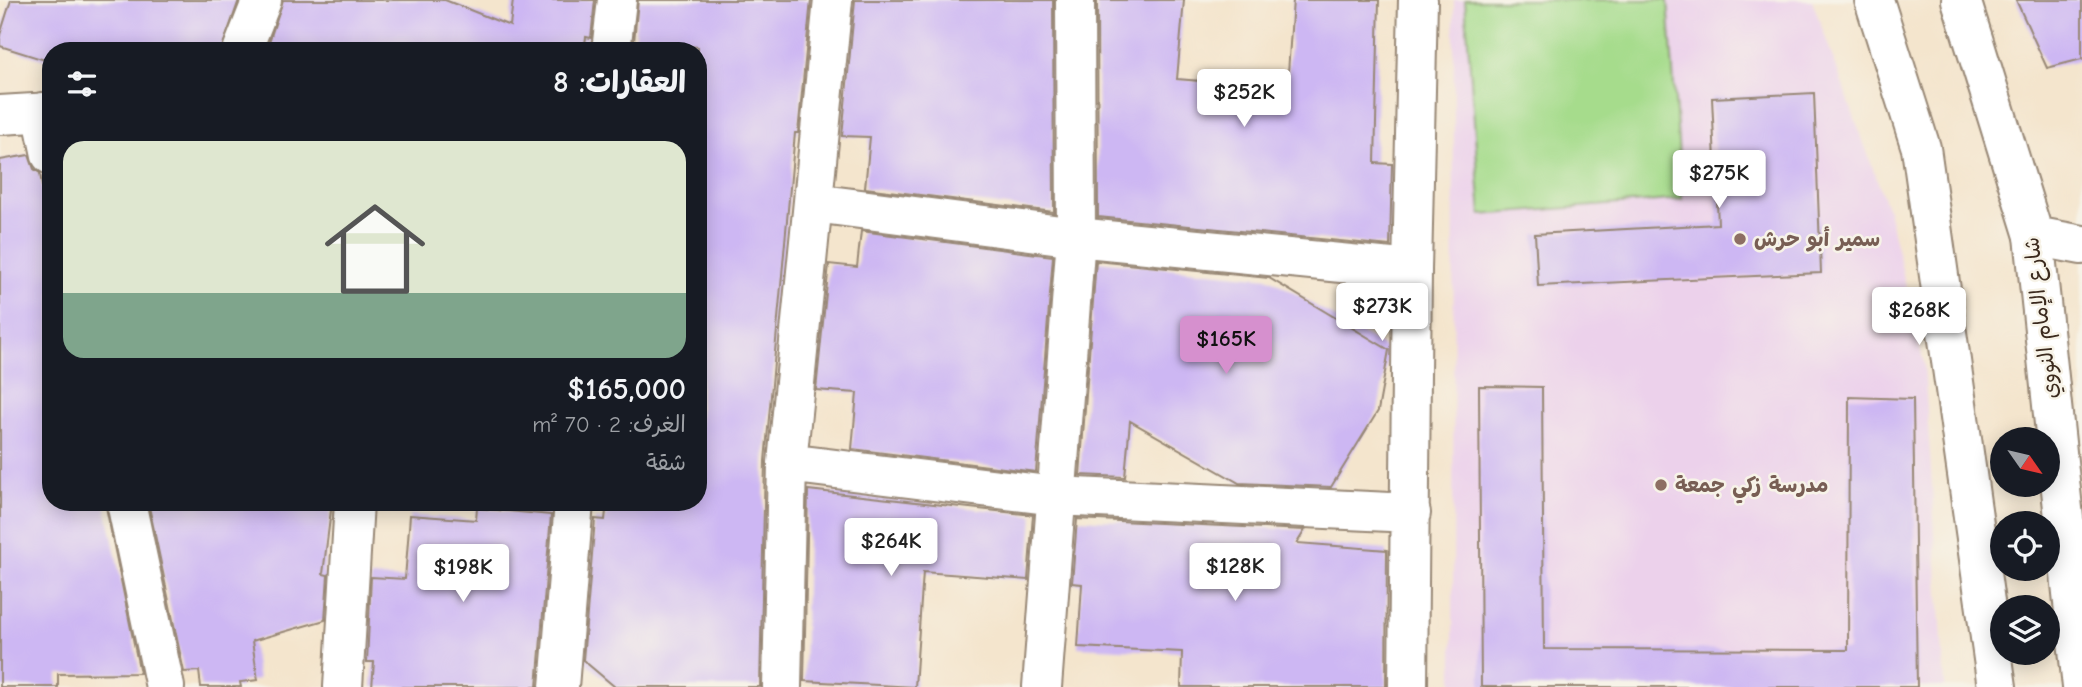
<!DOCTYPE html>
<html lang="ar">
<head>
<meta charset="utf-8">
<style>
	:root { --surface:#171b24; --page:#242831; --text:#f1f3f6; --muted:#9ea1a6; --accent:#d690ce }
	body { margin:0; font-family:"Comic Neue","Playpen Sans Arabic",sans-serif; background:var(--page); color:var(--text); direction:rtl; height:100vh; display:flex; flex-direction:column; font-size:26px; white-space:nowrap }
	* { box-sizing:border-box; margin:0 }
	p { font-size:23px; color:var(--muted) }
	.icon { flex:none; width:38px; height:38px; fill:none; stroke:currentColor; stroke-width:2; stroke-linecap:round; stroke-linejoin:round }
	.map { position:relative; flex:1; overflow:hidden; direction:ltr }
	.drawer { position:absolute; left:42px; top:42px; width:665px; height:469px; display:flex; flex-direction:column; background:var(--surface); border-radius:28px; box-shadow:0 4px 18px #0003; direction:rtl }
	.drawer>* { flex:none }
	.needle { width:46px; rotate:124deg }
	.buttons { position:absolute; left:1990px; top:427px; display:grid; gap:14px }
	.buttons a { display:grid; place-items:center; width:70px; height:70px; border-radius:50%; background:var(--surface); box-shadow:0 4px 18px #0003; font-size:35px }
	.price { position:absolute; translate:-50% -60px; padding:0 16px; border-radius:7px; background:#fff; color:#222; font-size:23px; line-height:46px; filter:drop-shadow(0 2px 4px #0008) }
	.price::after { content:''; position:absolute; left:50%; top:42px; width:21px; height:16px; margin-left:-10px; background:inherit; clip-path:polygon(0 0,100% 0,50% 100%) }
	.price.selected { background:var(--accent); color:#111 }
	ul { padding:0; list-style:none }
	li { display:grid; align-content:center; gap:14px; height:371px; padding:0 21px }
	li span { display:grid; place-items:center; height:217px; border-radius:21px; color:#555 }
	li>.icon { margin-inline-start:auto }
	span .icon { width:126px; height:126px; fill:#fffc; stroke-width:1 }
	li b { font-size:30px }
	h2 { display:flex; justify-content:space-between; align-items:center; height:84px; padding:0 21px; font-size:30px }
	.map>svg:first-child { display:block }
</style>
</head>
<body>
<div class="map">
<svg width="2082" height="687" viewBox="0 0 2082 687">
	<rect width="100%" height="100%" fill="#f7f3e8"/>
	<filter id="ink" filterUnits="userSpaceOnUse"><feTurbulence type="fractalNoise" baseFrequency=".0143" numOctaves="2"/><feDisplacementMap in="SourceGraphic" scale="14" xChannelSelector="R" yChannelSelector="G"/><feConvolveMatrix kernelMatrix="1 2 1 2 8 2 1 2 1" color-interpolation-filters="sRGB"/></filter>
	<filter id="wash" filterUnits="userSpaceOnUse"><feTurbulence type="fractalNoise" baseFrequency=".00686" numOctaves="4" result="noise"/><feDisplacementMap in="SourceGraphic" scale="28" xChannelSelector="R" yChannelSelector="G"/><feGaussianBlur stdDeviation="1.57" result="paint"/><feColorMatrix in="noise" values="0 0 0 0 0 0 0 0 0 0 0 0 0 0 0 0 0 1.4 0 .05"/><feComposite in="paint" operator="in"/></filter>
	<g filter="url(#wash)">
		<rect width="100%" height="100%" fill="#f4e5cd"/>
		<path fill="#ecd1eb" d="M1454,0h358l76,210 36,154 21,323h-492z"/>
		<path fill="#a6dc8c" stroke="#708355" stroke-width="2" d="M1465,0h203l14,199 -201,16z"/>
		<g id="blocks">
			<path fill="#cdb7f3" d="M11,0h228l-18,51h-170v11l-51,-16v-11z
				M283,0h162l65,26 3,-26h82l-4,38 -5,-1 -2,14h-318z
				M638,0h173l-13,133h-3l-30,328 -5,226h-145l-32,-27 12,-141 10,1 2,-18h91l3,-134h-3v-321l-64,-5z
				M855,0h198l1,212 -189,-24 5,-51 -28,-1z
				M1097,0h87l-7,79 110,9 6,-88h86l-4,163 17,1 -2,82 -292,-29z
				M2016,0h66v59l-35,9z
				M1814,93l7,180 -283,13 -3,-52 183,-10 -6,-126z
				M29,155l5,14 6,4 11,69v260h54l35,171 -82,1v13h-58v-527z
				M861,231l192,25 -17,216 -184,-23 5,-56 -41,-3 13,-126 28,3z
				M1096,261l173,17 120,72 -11,61 -47,76 -92,-4 -109,-62 -5,56 -45,-2z
				M1479,386l63,1 2,262 304,1 1,-253 64,2 4,288h-436z
				M808,490l225,25 -5,65 -105,-8 -8,115 -111,-6z
				M148,502h184l-9,72 5,1 -3,45 -73,21 6,39 -18,2 1,5h-40l-2,-16 -15,1z
				M477,508l74,7 -14,172h-165l2,-25h-7l4,-85 34,2 5,-64 66,5z
				M1077,519l228,11 -8,13 90,7 -1,137h-205l1,-35 -104,-5 4,-63 -10,-1z"/>
		</g>
	</g>
	<g filter="url(#ink)">
		<use href="#blocks" fill-opacity="0" stroke="#988876" stroke-width="2"/>
		<g fill="none" stroke-linecap="round" stroke-linejoin="round">
			<defs>
				<path id="minor" d="M242,51l20,-51
					M611,51l6,-51
					M42,112l9,43
					M0,115l51,-3
					M814,203l262,34 336,33
					M2034,236l48,9
					M787,463l269,33 355,17
					M126,502l39,185
					M343,687l11,-185
					M559,687l15,-185
					M782,687l5,-224 46,-463
					M1042,687l34,-450 -1,-237
					M1408,687l4,-417 6,-270"/>
				<path id="tertiary" d="M1874,0l47,148 76,539
					M1961,0l73,236 48,451"/>
			</defs>
			<use href="#minor" stroke="#988876" stroke-width="42"/>
			<use href="#tertiary" stroke="#988876" stroke-width="42"/>
			<use href="#minor" stroke="#fff" stroke-width="38"/>
			<use href="#tertiary" stroke="#fff" stroke-width="38"/>
		</g>
	</g>
	<g fill="#8d6e63" stroke="#f7f3e8" stroke-width="2.5">
		<circle cx="1740" cy="239" r="7"/>
		<circle cx="1661" cy="485" r="7"/>
	</g>
	<g text-anchor="middle" stroke-width="5" stroke-linejoin="round" paint-order="stroke">
		<g font-size="21" font-weight="bold" fill="#785e54" stroke="#f7f3e8" text-anchor="start">
			<text x="1754" y="246">سمير أبو حرش</text>
			<text x="1675" y="492">مدرسة زكي جمعة</text>
		</g>
		<g font-size="21" fill="#3b2a1e" stroke="#f7f3e8">
			<text transform="translate(2041 318) rotate(-97)" y="7">شارع الإمام النووي</text>
		</g>
	</g>
</svg>
<div class="buttons">
<a><svg class="needle" viewBox="-14 -14 28 28"><path d="M0-13l5 13h-10z" fill="#e53935"/><path d="M0 13l5-13h-10z" fill="#9ea1a6"/></svg></a>
<a><svg class="icon" aria-label="locate" viewBox="0 0 24 24"><circle cx="12" cy="12" r="6"/><path d="M12 2v4M12 18v4M2 12h4M18 12h4"/></svg></a>
<a><svg class="icon" aria-label="layers" viewBox="0 0 24 24"><path d="M12 4l9 5-9 5-9-5zM3 14l9 5 9-5"/></svg></a>
</div>
<b class="price" style="left:1244px;top:129px">$252K</b>
<b class="price" style="left:1719px;top:210px">$275K</b>
<b class="price" style="left:1382px;top:343px">$273K</b>
<b class="price" style="left:1919px;top:347px">$268K</b>
<b class="price selected" style="left:1226px;top:376px">$165K</b>
<b class="price" style="left:891px;top:578px">$264K</b>
<b class="price" style="left:1235px;top:603px">$128K</b>
<b class="price" style="left:463px;top:604px">$198K</b>
<section class="drawer">
<h2>العقارات: 8<svg class="icon" aria-label="filters" viewBox="0 0 24 24"><path d="M4 7h16M4 17h16"/><circle cx="9" cy="7" r="2"/><circle cx="15" cy="17" r="2"/></svg></h2>
<ul>
<li><span style="background:linear-gradient(#dfe7d0 70%,#7fa58c 0)"><svg class="icon" aria-label="home" viewBox="0 0 24 24"><path d="M3 11l9-7 9 7M6 9v11h12V9"/></svg></span><div><b>$165,000</b><p>الغرف: 2 · 70 m²</p><p>شقة</p></div></li>
</ul>
</section>
</div>
</body>
</html>
